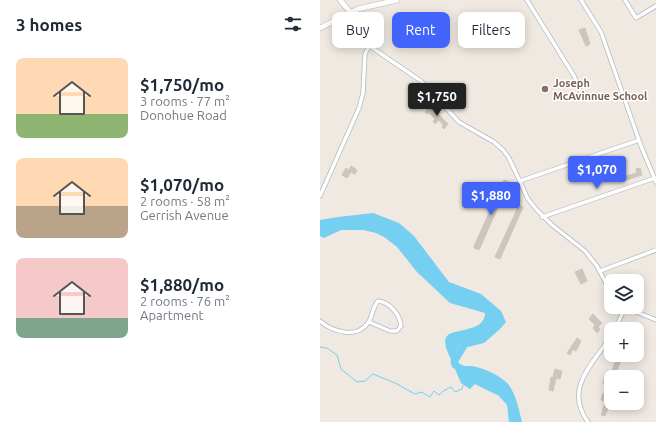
<!DOCTYPE html>
<html lang="en">
<head>
<meta charset="utf-8">
<style>
	:root { --surface:#fff; --page:#f2f2f3; --text:#1f2937; --muted:#747a83; --accent:#4264fb }
	body { margin:0; font-family:Ubuntu,sans-serif; background:var(--page); color:var(--text); height:100vh; display:flex; flex-direction:column; font-size:15px; white-space:nowrap }
	* { box-sizing:border-box; margin:0 }
	p { font-size:13px; color:var(--muted) }
	.icon { flex:none; width:22px; height:22px; fill:none; stroke:currentColor; stroke-width:2; stroke-linecap:round; stroke-linejoin:round }
	.map { position:relative; flex:1; overflow:hidden }
	.sheet { display:flex; flex-direction:column; background:var(--surface); width:320px }
	.sheet>* { flex:none }
	.guide { position:absolute; left:12px; top:12px; width:264px; height:36px; display:flex; gap:8px }
	.buttons { position:absolute; left:284px; top:274px; display:grid; gap:8px }
	.buttons a { display:grid; place-items:center; width:40px; height:40px; border-radius:8px; background:var(--surface); box-shadow:0 2px 10px #0003; font-size:20px }
	.price { position:absolute; translate:-50% -34px; padding:0 9px; border-radius:4px; background:var(--accent); color:#fff; font-size:13px; line-height:26px; filter:drop-shadow(0 1px 2px #0008) }
	.price::after { content:''; position:absolute; left:50%; top:24px; width:12px; height:9px; margin-left:-6px; background:inherit; clip-path:polygon(0 0,100% 0,50% 100%) }
	.price.selected { background:#222; color:#fff }
	ul { padding:0; list-style:none }
	li { display:flex; align-items:center; gap:12px; height:100px; padding:0 16px }
	li span { display:grid; place-items:center; flex:none; width:112px; height:80px; border-radius:8px; color:#555 }
	li>.icon { margin-inline-start:auto }
	span .icon { width:48px; height:48px; fill:#fffc; stroke-width:1 }
	li b { font-size:17px }
	h2 { display:flex; justify-content:space-between; align-items:center; height:48px; padding:0 16px; font-size:17px }
	.tag { padding:0 14px; border-radius:8px; background:var(--surface); box-shadow:0 2px 10px #0003; font-size:14px; line-height:36px }
	.tag.selected { background:var(--accent); color:#fff }
	main { display:flex; flex:1; min-height:0 }
	.map>svg:first-child { display:block }
</style>
</head>
<body>
<main>
<section class="sheet">
<h2>3 homes<svg class="icon" aria-label="filters" viewBox="0 0 24 24"><path d="M4 7h16M4 17h16"/><circle cx="9" cy="7" r="2"/><circle cx="15" cy="17" r="2"/></svg></h2>
<ul>
<li><span style="background:linear-gradient(#ffd9b3 70%,#8fb573 0)"><svg class="icon" aria-label="home" viewBox="0 0 24 24"><path d="M3 11l9-7 9 7M6 9v11h12V9"/></svg></span><div><b>$1,750/mo</b><p>3 rooms · 77 m²</p><p>Donohue Road</p></div></li>
<li><span style="background:linear-gradient(#ffd9b3 60%,#b9a48a 0)"><svg class="icon" aria-label="home" viewBox="0 0 24 24"><path d="M3 11l9-7 9 7M6 9v11h12V9"/></svg></span><div><b>$1,070/mo</b><p>2 rooms · 58 m²</p><p>Gerrish Avenue</p></div></li>
<li><span style="background:linear-gradient(#f6c9c9 75%,#7fa58c 0)"><svg class="icon" aria-label="home" viewBox="0 0 24 24"><path d="M3 11l9-7 9 7M6 9v11h12V9"/></svg></span><div><b>$1,880/mo</b><p>2 rooms · 76 m²</p><p>Apartment</p></div></li>
</ul>
</section>
<div class="map">
<svg width="336" height="422" viewBox="0 0 336 422">
	<rect width="100%" height="100%" fill="#efe9e1"/>
	<path fill="#75cff0" d="M53,213l26,10 15,13 35,46 32,12 20,17 5,11 -6,7 -16,14 -21,-1c-6,6 -11,15 -3,22 4,3 8,2 12,2 12,2 28,9 36,18 8,10 11,26 14,38h-13l-2,-17 -19,-21 -5,-3 -6,1 -7,7 -9,-6 -15,-35 -1,-7 1,-4 3,-3c12,-5 36,-4 36,-21l-35,-10 -33,-31 -20,-25 -13,-10 -8,-4 -13,-3h-22l-17,8 -4,-2v-16l18,-3z"/>
	<g fill="none" stroke-linecap="round" stroke-linejoin="round">
		<path stroke="#75cff0" stroke-width="1" d="M0,347l7,1 10,7 4,14 16,13 8,-1 8,-7 22,9 20,11 7,-2 8,5 4,-6 5,4 4,-4 8,-4 4,5 7,-3 1,-4"/>
		<path stroke="#75cff0" stroke-width="7" d="M135,365l-1,-3 11,-18 16,-4
			M151,378l26,13"/>
	</g>
	<path fill="#cbc7bf" stroke="#cbc5ba" d="M44,12l3,6 6,-2 5,12 -12,4 -8,-18z
		M29,23l7,12 -2,1 2,3 -6,4 -3,-4 2,-2 -3,-6 -6,4 -3,-4z
		M265,28l5,16 -4,2 -7,-16z
		M111,106l3,5 3,-2 2,2v4l9,9 -4,5 -2,-2 1,-2 -4,-5 -4,4 -2,-3 2,-2 -6,-6 -2,1 -2,-2z
		M294,156l3,5 -29,11 -1,-5 23,-8v-2z
		M31,166l6,4 -2,4 -4,-2 -4,6 -5,-3 4,-7 3,2z
		M320,168l2,7 -22,7 -1,-4 18,-5 -1,-4z
		M184,180l5,2 -30,68 -5,-2 1,-4z
		M199,205l4,2 -23,52 -5,-2z
		M262,269l5,12 -6,3 -6,-12z
		M273,314l9,9 -4,4 2,2 -3,4 -4,-5 2,-3 -6,-6z
		M257,338l4,3 -5,10 -3,-2 -3,6 -3,-2z
		M296,360l4,2 -5,15h-5v9l-7,-3 2,-8 5,2z
		M235,369l7,2 -2,8 -4,-1 -3,13 -4,-1 2,-13 4,1 -2,-1z
		M283,393l7,2 -3,7 3,1 -5,13 -4,-1 4,-13 -4,-2z"/>
	<g fill="none" stroke-linecap="round" stroke-linejoin="round">
		<defs>
			<path id="street" d="M207,0l47,76 10,23
				M261,0l20,32 40,114 15,36
				M305,0l11,18 20,-12
				M30,12l21,35 50,34 38,41 35,20 9,8 6,8 19,41 9,11 15,15 33,26 12,15 14,27
				M200,181l119,-41
				M0,196l39,-88 4,-15 2,-39 4,-8
				M222,217l113,-39
				M280,271l56,-21
				M304,307l32,13
				M0,321c13,11 36,18 48,2 5,-7 4,-15 10,-22 12,1 22,14 23,25l-4,5h-7l-21,-9
				M295,329l10,-21
				M268,422c-25,-34 6,-59 23,-86"/>
			<path id="secondary" d="M20,0l10,12
				M0,28l38,-19 39,-9"/>
		</defs>
		<use href="#street" stroke="#b4b7c1" stroke-width="5"/>
		<use href="#secondary" stroke="#b4b7c1" stroke-width="6"/>
		<use href="#street" stroke="#fff" stroke-width="3.5"/>
		<use href="#secondary" stroke="#fff" stroke-width="5"/>
	</g>
	<circle fill="#8d6e63" stroke="#fff" stroke-width="1.5" cx="225" cy="89" r="4"/>
	<g text-anchor="middle" stroke-width="3" stroke-linejoin="round" paint-order="stroke">
		<g font-size="11" font-weight="bold" fill="#785e54" stroke="#fff" text-anchor="start">
			<text x="233" y="87">Joseph<tspan x="233" dy="13">McAvinnue School</tspan></text>
		</g>
	</g>
</svg>
<div class="buttons">
<a><svg class="icon" aria-label="layers" viewBox="0 0 24 24"><path d="M12 4l9 5-9 5-9-5zM3 14l9 5 9-5"/></svg></a>
<a>+</a>
<a>−</a>
</div>
<b class="price selected" style="left:117px;top:117px">$1,750</b>
<b class="price" style="left:277px;top:190px">$1,070</b>
<b class="price" style="left:171px;top:216px">$1,880</b>
<div class="guide">
<a class="tag">Buy</a>
<a class="tag selected">Rent</a>
<a class="tag">Filters</a>
</div>
</div>
</main>
</body>
</html>
